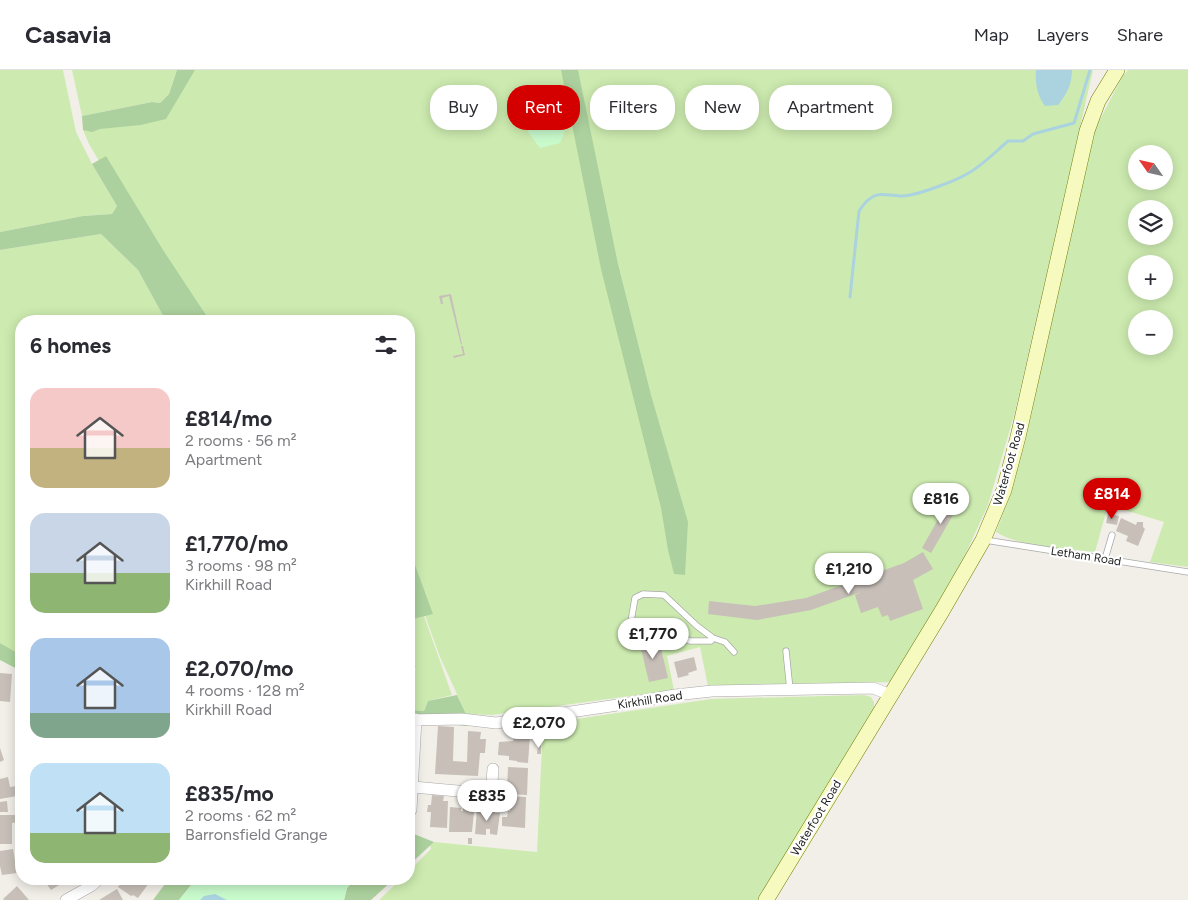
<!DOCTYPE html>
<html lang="en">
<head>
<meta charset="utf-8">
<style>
	:root { --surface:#fff; --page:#f7f7f7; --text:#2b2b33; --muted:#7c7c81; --line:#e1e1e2; --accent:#d40000 }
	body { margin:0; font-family:Figtree,sans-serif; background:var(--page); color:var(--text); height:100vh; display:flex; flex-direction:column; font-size:19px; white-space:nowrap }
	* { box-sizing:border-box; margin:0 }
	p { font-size:16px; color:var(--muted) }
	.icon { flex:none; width:28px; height:28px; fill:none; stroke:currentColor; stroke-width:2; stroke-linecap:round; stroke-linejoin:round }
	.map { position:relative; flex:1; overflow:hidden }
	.sheet { position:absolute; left:15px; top:245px; width:400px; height:570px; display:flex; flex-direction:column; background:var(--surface); border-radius:20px; box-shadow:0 2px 12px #0003 }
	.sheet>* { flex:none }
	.top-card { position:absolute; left:430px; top:15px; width:475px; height:45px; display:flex; gap:10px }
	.needle { width:32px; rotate:304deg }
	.buttons { position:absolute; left:1128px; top:75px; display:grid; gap:10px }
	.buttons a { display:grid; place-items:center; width:45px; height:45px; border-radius:50%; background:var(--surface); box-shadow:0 2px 12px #0003; font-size:25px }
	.price { position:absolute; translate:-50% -42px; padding:0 11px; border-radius:18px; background:#fff; color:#222; font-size:16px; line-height:32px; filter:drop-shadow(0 1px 2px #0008) }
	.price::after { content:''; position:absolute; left:50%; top:30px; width:15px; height:11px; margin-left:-8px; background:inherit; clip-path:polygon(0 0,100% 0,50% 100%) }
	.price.selected { background:var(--accent); color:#fff }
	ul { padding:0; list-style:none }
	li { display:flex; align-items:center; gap:15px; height:125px; padding:0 15px }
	li span { display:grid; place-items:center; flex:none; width:140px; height:100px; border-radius:15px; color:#555 }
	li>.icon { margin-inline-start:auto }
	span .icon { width:60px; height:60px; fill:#fffc; stroke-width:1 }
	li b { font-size:21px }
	h2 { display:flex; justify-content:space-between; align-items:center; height:60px; padding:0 15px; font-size:21px }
	.chip { padding:0 18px; border-radius:20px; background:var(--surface); box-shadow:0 2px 12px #0003; font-size:18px; line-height:45px }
	.chip.selected { background:var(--accent); color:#fff }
	header { display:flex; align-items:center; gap:30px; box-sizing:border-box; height:70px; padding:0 25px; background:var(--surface); border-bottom:1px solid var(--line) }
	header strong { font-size:24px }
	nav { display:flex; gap:28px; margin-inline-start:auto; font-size:18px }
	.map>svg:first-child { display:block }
</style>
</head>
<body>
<header>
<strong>Casavia</strong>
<nav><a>Map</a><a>Layers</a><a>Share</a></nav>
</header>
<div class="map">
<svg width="1188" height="830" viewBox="0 0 1188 830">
	<rect width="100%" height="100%" fill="#f2efe9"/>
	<path fill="#cdebb0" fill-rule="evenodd" d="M0,0h63l13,62 16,32 25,42 -5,8 -29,2 -83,16z
		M72,0h105l-8,24 -9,9 -8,-1 -70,14z
		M186,0h907l-78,342 -27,93 -28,61 -65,116 -187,4 -8,-39 -33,9 7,34 -182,25 -26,-1 -26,-57 -31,-86v-250h-207l-66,-97 -47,-80 -6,-14 16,-7 60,-11z
		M1128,0h60v497l-38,-5 14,-40 -56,-17 -13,47c-30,-4 -74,-4 -99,-20l16,-41 13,-48 66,-306 31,-60zM1136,84h28v27h-28zM1136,139h28v27h-28zM1136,194h28v27h-28zM1136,249h28v27h-28z
		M101,164l37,36 28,51h-145v334l-21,-12v-393z
		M424,546l28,79 -24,6 -4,10 -15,-1v-36l7,-4 -7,-12v-38z
		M864,625l7,2 3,5v7l-114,191h-381l22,-21h8v-8l22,-22 -1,-4 4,-3 103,10 6,-127 -12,2 -18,-2 31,-6 -1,5 168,-25z"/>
	<path fill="#add19e" d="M177,0h18l-29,49 -25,6 -41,4 -8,3 -9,-2 -1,-14 70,-14 8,1 9,-9z
		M561,0h17l40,194 33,131 37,127 -3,53 -11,-1 -6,-24 -7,-42 -60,-239z
		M106,86l57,94 47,71h-44l-28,-51 -37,-36 -101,16v-18l83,-16 29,-2 5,-8 -25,-42z
		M409,479l24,65 -24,6z
		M0,573l21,12v16l-21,-11z
		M457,625l9,19 1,12 -58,-6v-10l15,1 4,-10z
		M409,762l25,10 -25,23z
		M166,809h30l-17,21h-26l12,-16z
		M355,809h39l-23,21h-27l3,-12z"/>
	<path fill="#c8facc" d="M557,29h10l4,17 -11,27 -20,5 -12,-16 -1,-25z
		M196,809h159l-8,9 -3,12h-165z"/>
	<path fill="#aad3df" d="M1036,0h36c0,14 -5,24 -14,35l-13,1c-8,-11 -10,-23 -9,-36z
		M215,824l12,6h-27l4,-4z"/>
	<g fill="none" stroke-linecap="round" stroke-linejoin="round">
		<path stroke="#aad3df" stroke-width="3" d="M850,227l9,-86c18,-28 28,-11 51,-16 12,-2 45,-14 55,-20 16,-8 29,-22 43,-34h15l10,-7 41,-11 16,-53"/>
	</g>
	<path fill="#c7bfb8" d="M451,224l11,50 -1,1 -12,-49 -7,2 1,6h-2l-2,-8z
		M461,276h2l2,9 -11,3 -1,-2 10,-2z
		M950,428l10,5 -29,50 -9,-5z
		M1108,444l11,2 -2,9 -11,-2z
		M1121,448l15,7 1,-3h6v5l2,2 -7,17 -12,-5 2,-5 -12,-5z
		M923,482l10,17 -20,11 10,29 -33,12 -2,-6 -6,2 -4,-10 -17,6 -6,-18 6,-3 -50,18 -54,10 -49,-6 1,-13 46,5 51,-8 98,-35z
		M652,566l1,6 6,-2 9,38 -19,4 -9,-37 3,-1 -2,-6z
		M694,587l3,13 -9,3 1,2 -11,3 -4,-16z
		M0,603l12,1 -2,28 -10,-1z
		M438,656l16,1 -1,34 14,1 1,-31 13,1 -1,7h6l-1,14h-5l-2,23 -43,-2z
		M519,665l11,1 -2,27 -11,-1v-1l-8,-1v-4l-11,-1 1,-13 14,-1 1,-4 5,1z
		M538,674l3,1v9h-4z
		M0,678l4,12 -4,2z
		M508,697l20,1 -1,27 -17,-1 1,-4 -4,-1z
		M8,707l2,10 6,-1 1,10 -17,3v-20z
		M432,725l12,1 -1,5h5l-1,27 -17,-1 1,-15h-4l1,-7h3z
		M510,726l16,1 -1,31 -23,-2v-9h5l1,-6h2z
		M7,731l1,11h-8v-10z
		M450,737l11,1v3h2v-4h5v4l6,1 -2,20h-23z
		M477,739l11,1 -1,3h2v-4h6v4h5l-3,22 -7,-1v-5h-4v6l-11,-1z
		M0,745h18v7l-6,1v21h-12z
		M468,768h4v6h-4z
		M13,779l4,24 -15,2 -2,-9v-15z
		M43,809h26l-18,11z
		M124,809h20l5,4 -11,15 -5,-3 -2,1 -13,-9z
		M17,816l12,14h-25l-1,-1z
		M117,819l6,11h-24z"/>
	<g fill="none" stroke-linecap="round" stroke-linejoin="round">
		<defs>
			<path id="lane" d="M985,470l203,32
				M1105,489l7,-24
				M713,568l-2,3h-21l-22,-9 -14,-1 -22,8 -3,-2v-4l6,-35 8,-4 21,1 33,31 16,12 12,4 9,10
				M786,581l4,39"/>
			<path id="street" d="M409,650l53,-1 34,4 115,-17 64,-11 37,-4 161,-3 18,7
				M413,717l78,7 2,-25
				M411,740l5,-91
				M66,830l25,-14 8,-7"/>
			<path id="secondary" d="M766,830l176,-289 41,-71 21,-50 14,-53 69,-306 11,-30 19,-31"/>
		</defs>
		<use href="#lane" stroke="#a9a9a9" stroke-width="7"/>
		<use href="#street" stroke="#a9a9a9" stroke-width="12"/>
		<use href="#secondary" stroke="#707d05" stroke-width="16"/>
		<use href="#lane" stroke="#fff" stroke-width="5.5"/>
		<use href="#street" stroke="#fff" stroke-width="11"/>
		<use href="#secondary" stroke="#f7fabf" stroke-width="15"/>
	</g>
	<g text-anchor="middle" stroke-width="4.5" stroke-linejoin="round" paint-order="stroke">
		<g font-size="12" fill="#222" stroke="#fff">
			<text transform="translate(1009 394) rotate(-74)" y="4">Waterfoot Road</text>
			<text transform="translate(1086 486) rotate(9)" y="4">Letham Road</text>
			<text transform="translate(650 630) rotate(-9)" y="4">Kirkhill Road</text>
			<text transform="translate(816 748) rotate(-59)" y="4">Waterfoot Road</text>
		</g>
	</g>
</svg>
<div class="buttons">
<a><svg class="needle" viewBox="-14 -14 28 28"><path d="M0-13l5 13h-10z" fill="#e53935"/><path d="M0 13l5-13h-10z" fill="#7c7c81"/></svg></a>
<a><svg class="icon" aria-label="layers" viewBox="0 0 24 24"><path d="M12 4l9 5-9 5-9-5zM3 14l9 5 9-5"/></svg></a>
<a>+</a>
<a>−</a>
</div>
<b class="price selected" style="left:1112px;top:450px">£814</b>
<b class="price" style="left:941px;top:455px">£816</b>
<b class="price" style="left:849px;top:525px">£1,210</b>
<b class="price" style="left:653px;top:590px">£1,770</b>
<b class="price" style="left:539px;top:679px">£2,070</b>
<b class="price" style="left:487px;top:752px">£835</b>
<div class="top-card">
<a class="chip">Buy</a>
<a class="chip selected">Rent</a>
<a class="chip">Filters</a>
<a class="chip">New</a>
<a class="chip">Apartment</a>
</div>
<section class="sheet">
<h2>6 homes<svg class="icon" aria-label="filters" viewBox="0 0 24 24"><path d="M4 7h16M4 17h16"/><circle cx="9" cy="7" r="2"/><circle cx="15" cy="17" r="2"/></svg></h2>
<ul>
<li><span style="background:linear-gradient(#f6c9c9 60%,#c2b280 0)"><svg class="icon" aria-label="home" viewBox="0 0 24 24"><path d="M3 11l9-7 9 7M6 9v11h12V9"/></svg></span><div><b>£814/mo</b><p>2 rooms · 56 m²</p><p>Apartment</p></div></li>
<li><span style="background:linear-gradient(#c9d6e8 60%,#8fb573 0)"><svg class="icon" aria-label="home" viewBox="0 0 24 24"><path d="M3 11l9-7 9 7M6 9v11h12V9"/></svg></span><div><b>£1,770/mo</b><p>3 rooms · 98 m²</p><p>Kirkhill Road</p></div></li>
<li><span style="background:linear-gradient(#a9c7e8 75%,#7fa58c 0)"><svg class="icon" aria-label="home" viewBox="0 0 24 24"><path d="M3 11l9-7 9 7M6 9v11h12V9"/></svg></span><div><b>£2,070/mo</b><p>4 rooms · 128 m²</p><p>Kirkhill Road</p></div></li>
<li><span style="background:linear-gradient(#bfe0f5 70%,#8fb573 0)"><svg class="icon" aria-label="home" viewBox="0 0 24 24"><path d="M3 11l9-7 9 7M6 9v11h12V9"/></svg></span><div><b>£835/mo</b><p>2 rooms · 62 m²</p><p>Barronsfield Grange</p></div></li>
</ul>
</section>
</div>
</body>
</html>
